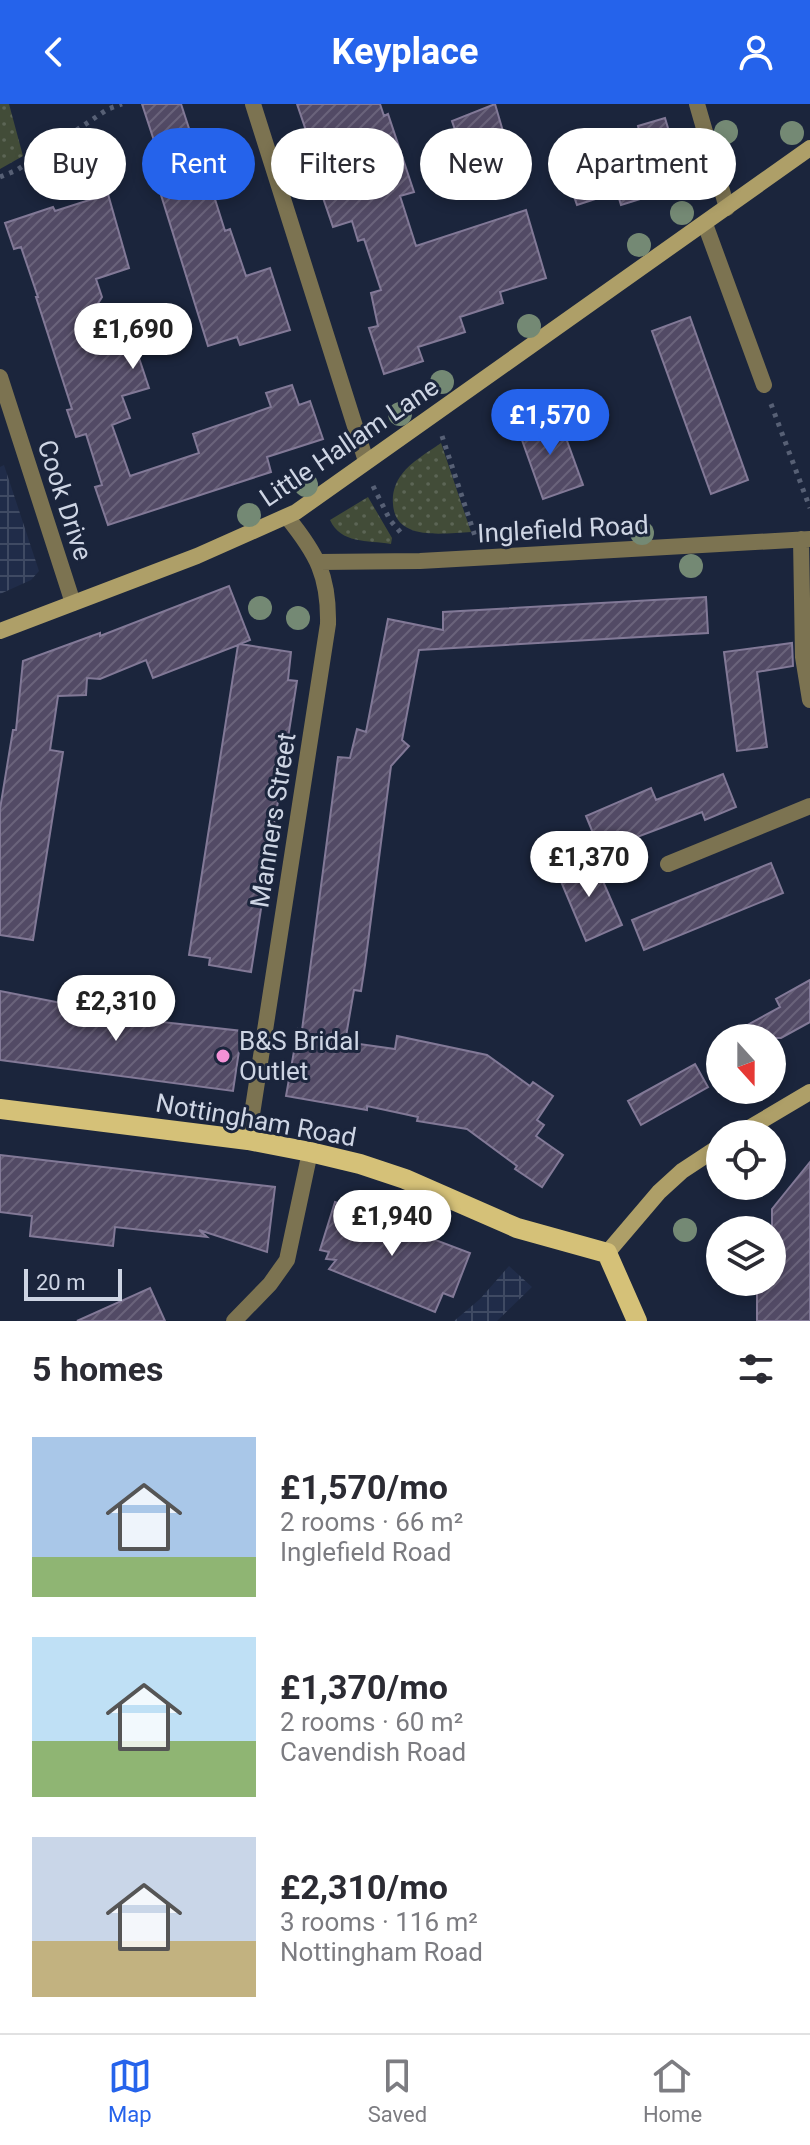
<!DOCTYPE html>
<html lang="en">
<head>
<meta charset="utf-8">
<style>
	:root { --surface:#fff; --page:#f7f7f7; --text:#2b2b33; --muted:#7c7c81; --line:#e1e1e2; --accent:#2563eb }
	body { margin:0; font-family:Roboto,sans-serif; background:var(--page); color:var(--text); height:100vh; display:flex; flex-direction:column; font-size:30px; white-space:nowrap }
	* { box-sizing:border-box; margin:0 }
	p { font-size:26px; color:var(--muted) }
	.icon { flex:none; width:44px; height:44px; fill:none; stroke:currentColor; stroke-width:2; stroke-linecap:round; stroke-linejoin:round }
	.map { position:relative; height:1217px; overflow:hidden }
	.panel { display:flex; flex-direction:column; background:var(--surface); flex:1 }
	.panel>* { flex:none }
	.hud { position:absolute; left:24px; top:24px; width:762px; height:72px; display:flex; gap:16px }
	.needle { width:52px; rotate:159deg }
	.fabs { position:absolute; left:706px; top:920px; display:grid; gap:16px }
	.fabs a { display:grid; place-items:center; width:80px; height:80px; border-radius:50%; background:var(--surface); box-shadow:0 4px 12px #0003; font-size:40px }
	.scale { position:absolute; left:24px; bottom:20px; width:98px; box-sizing:border-box; padding-left:8px; border:4px solid #ced5e4; border-top:0; font-size:22px; line-height:28px; white-space:nowrap; color:#ced5e4; -webkit-text-stroke:6px #1b253c; paint-order:stroke }
	.price { position:absolute; translate:-50% -68px; padding:0 18px; border-radius:28px; background:#fff; color:#222; font-size:26px; line-height:52px; filter:drop-shadow(0 2px 4px #0008) }
	.price::after { content:''; position:absolute; left:50%; top:48px; width:24px; height:18px; margin-left:-12px; background:inherit; clip-path:polygon(0 0,100% 0,50% 100%) }
	.price.active { background:var(--accent); color:#fff }
	ul { padding:0; list-style:none }
	li { display:flex; align-items:center; gap:24px; height:200px; padding:0 32px }
	li span { display:grid; place-items:center; flex:none; width:224px; height:160px; border-radius:0px; color:#555 }
	li>.icon { margin-inline-start:auto }
	span .icon { width:96px; height:96px; fill:#fffc; stroke-width:1 }
	li b { font-size:34px }
	h2 { display:flex; justify-content:space-between; align-items:center; height:96px; padding:0 32px; font-size:34px }
	.pill { padding:0 28px; border-radius:36px; background:var(--surface); box-shadow:0 4px 12px #0003; font-size:28px; line-height:72px }
	.pill.active { background:var(--accent); color:#fff }
	header { display:flex; justify-content:space-between; align-items:center; height:104px; padding:0 32px; background:var(--accent); color:#fff; font-size:36px; font-weight:700 }
	.tab-bar { display:flex; justify-content:space-around; align-items:center; height:112px; border-top:2px solid var(--line); background:var(--surface); font-size:22px; color:var(--muted) }
	.tab-bar a { display:grid; justify-items:center; gap:4px }
	.tab-bar .active { color:var(--accent) }
	.map>svg:first-child { display:block }
</style>
</head>
<body>
<header><svg class="icon" aria-label="back" viewBox="0 0 24 24"><path d="M15 5l-7 7 7 7"/></svg>Keyplace<svg class="icon" aria-label="person" viewBox="0 0 24 24"><circle cx="12" cy="8" r="4"/><path d="M4 21q1-7 8-7t8 7"/></svg></header>
<div class="map">
<svg width="810" height="1217" viewBox="0 0 810 1217">
	<defs>
		<pattern id="industrial-grid" width="8" height="8" patternUnits="userSpaceOnUse" patternTransform="scale(2)"><rect width="8" height="8" fill="#202c49"/><path d="M0 4h8M4 0v8" fill="none" stroke="#3f4a63"/></pattern>
		<pattern id="grass-dots" width="8" height="8" patternUnits="userSpaceOnUse" patternTransform="scale(2)"><rect width="8" height="8" fill="#424c38"/><path d="M2 2h.1M6 6h.1" fill="none" stroke="#5c6555" stroke-width="1.8" stroke-linecap="round"/></pattern>
		<pattern id="building-hatch" width="6" height="6" patternUnits="userSpaceOnUse" patternTransform="scale(2)"><rect width="6" height="6" fill="#524a65"/><path d="M-1 1l2-2M0 6l6-6M5 7l2-2" fill="none" stroke="#6a637b"/></pattern>
	</defs>
	<rect width="100%" height="100%" fill="#1b253c"/>
	<path fill="url(#industrial-grid)" d="M4,361l35,106 -8,9 -31,14v-127z
		M509,1162l23,21 -35,34h-43l26,-22z"/>
	<path fill="url(#grass-dots)" d="M0,0h9l14,52 -23,13z
		M441,339l30,89c-26,1 -76,10 -78,-28 -1,-11 2,-21 9,-30 9,-12 26,-22 39,-31z
		M368,393l24,41 -1,6c-24,-4 -50,0 -61,-24z"/>
	<path fill="url(#building-hatch)" stroke="#827997" stroke-width="2" d="M142,0h39l19,58 3,-1 22,70 5,-2 16,47 24,-8 20,62 -50,15 -3,-8 -29,9 -56,-180 9,-4z
		M297,0h83l4,12 4,-2 26,78 -14,4 16,50 110,-36 20,68 -46,14 3,11 -43,14 5,15 -47,15 5,14 -39,13 -15,-46 9,-2 -7,-33 10,-3 -17,-51 -6,2 -6,-20 -19,6 -13,-38 5,-2z
		M495,0l12,41 -42,14 -13,-38z
		M665,14l20,67 -64,20 -4,-13 -40,13 -18,-52 80,-23 -1,-4z
		M108,90l21,74 -33,11 6,18 -5,8 13,39 22,-7 17,51 -27,8 8,22 -18,7 18,51 69,-23 -6,-19 78,-27 -5,-14 26,-8 7,20 11,-4 13,38 -56,18 4,15 -163,53 -13,-38 7,-2 -16,-51 -10,3 -9,-27 5,-1 -36,-112h2l-17,-50 -7,2 -9,-26 48,-16 2,4z
		M690,213l58,163 -37,14 -59,-163z
		M558,312l25,69 -40,14 -25,-70z
		M229,482l21,54 -10,4 51,8 -3,28 9,1 -46,291 -42,-7 1,-7 -21,-3 49,-310 -85,33 -7,-18 -46,19 -13,-1 -1,17 -28,1 -8,54 13,2 -30,188 -33,-5v-126l13,-79h3l7,-69 77,-28v3z
		M706,493l2,36 -289,17 -17,90 7,6 -18,20 -26,199 -4,26 -7,-1 -9,52 50,7 2,-13 90,19 43,31 3,-4 20,14 -16,24 7,5 -8,11 27,19 -21,32 -27,-18 2,-3 -50,-37 -50,-8 1,-4 -51,-11v4l-81,-14 12,-67 4,1 36,-273 12,1 7,-29 9,3 22,-113 55,11v-18z
		M792,539l1,23 -36,6 10,75 -30,4 -13,-99z
		M723,670l13,33 -31,13 -3,-8 -36,14 -37,14 4,9 -29,11 -18,-44 65,-28 5,12z
		M592,752l30,69 -36,16 -29,-69z
		M771,759l12,30 -139,57 -12,-30z
		M810,876v42l-29,16h-57l56,-31 -4,-8z
		M0,887l56,11 99,11 -2,8 89,10 -9,60 -233,-31z
		M695,960l13,23 -67,38 -13,-24z
		M0,1051l275,32 -8,65 -68,-22 8,7 -92,-10 -2,19 -83,-10 2,-20 -32,-4z
		M810,1058v159h-53v-39h15v-73z
		M335,1098l135,51 -17,44 -10,-4 -8,19 -106,-43 7,-9 -10,-1 3,-7 -9,-2z
		M150,1184l15,33h-88z"/>
	<g fill="none" stroke-linecap="round" stroke-linejoin="round">
		<path stroke="#576075" stroke-width="5" stroke-dasharray="4 6" stroke-linecap="butt" d="M0,73l17,-7 91,-61 14,-5
			M771,300l39,104
			M442,332l33,100
			M373,382l17,34 11,13"/>
		<path stroke="#7c7351" stroke-width="16" d="M705,120l59,161
			M668,760l142,-58"/>
		<path stroke="#7c7351" stroke-width="16" d="M253,0l113,357
			M697,0l30,104
			M0,273l73,226
			M801,435l2,118 7,43
			M319,458l101,-1 390,-22
			M248,1036l80,-516c1,-48 -11,-70 -41,-107
			M234,1217l36,-37 17,-24 23,-108"/>
		<path stroke="#ae9f68" stroke-width="16" d="M0,527l197,-75 99,-44 514,-364
			M739,1030l71,-42
			M607,1149l52,-61 23,-21 38,-25"/>
		<path stroke="#d5c178" stroke-width="20" d="M0,1005l248,31 62,12 50,12 45,15 112,49 90,25 30,68"/>
	</g>
	<g fill="#748974">
		<circle cx="726" cy="28" r="12"/>
		<circle cx="792" cy="29" r="12"/>
		<circle cx="699" cy="51" r="12"/>
		<circle cx="682" cy="109" r="12"/>
		<circle cx="639" cy="141" r="12"/>
		<circle cx="529" cy="222" r="12"/>
		<circle cx="442" cy="278" r="12"/>
		<circle cx="400" cy="310" r="12"/>
		<circle cx="306" cy="381" r="12"/>
		<circle cx="249" cy="411" r="12"/>
		<circle cx="642" cy="429" r="12"/>
		<circle cx="691" cy="462" r="12"/>
		<circle cx="260" cy="504" r="12"/>
		<circle cx="298" cy="514" r="12"/>
		<circle cx="685" cy="1126" r="12"/>
	</g>
	<circle fill="#f391d6" stroke="#1b253c" stroke-width="3" cx="223" cy="952" r="8"/>
	<g text-anchor="middle" stroke-width="6" stroke-linejoin="round" paint-order="stroke">
		<g font-size="26" fill="#ced5e4" stroke="#1b253c">
			<text transform="translate(349 338) rotate(-34)" y="9">Little Hallam Lane</text>
			<text transform="translate(65 396) rotate(72)" y="9">Cook Drive</text>
			<text transform="translate(563 425) rotate(-3)" y="9">Inglefield Road</text>
			<text transform="translate(273 716) rotate(-81)" y="9">Manners Street</text>
			<text transform="translate(256 1016) rotate(10)" y="9">Nottingham Road</text>
		</g>
		<g font-size="26" fill="#ced5e4" stroke="#1b253c" text-anchor="start">
			<text x="239" y="946">B&amp;S Bridal<tspan x="239" dy="30">Outlet</tspan></text>
		</g>
	</g>
</svg>
<div class="fabs">
<a><svg class="needle" viewBox="-14 -14 28 28"><path d="M0-13l5 13h-10z" fill="#e53935"/><path d="M0 13l5-13h-10z" fill="#7c7c81"/></svg></a>
<a><svg class="icon" aria-label="locate" viewBox="0 0 24 24"><circle cx="12" cy="12" r="6"/><path d="M12 2v4M12 18v4M2 12h4M18 12h4"/></svg></a>
<a><svg class="icon" aria-label="layers" viewBox="0 0 24 24"><path d="M12 4l9 5-9 5-9-5zM3 14l9 5 9-5"/></svg></a>
</div>
<div class="scale">20 m</div>
<b class="price" style="left:133px;top:267px">£1,690</b>
<b class="price active" style="left:550px;top:353px">£1,570</b>
<b class="price" style="left:589px;top:795px">£1,370</b>
<b class="price" style="left:116px;top:939px">£2,310</b>
<b class="price" style="left:392px;top:1154px">£1,940</b>
<div class="hud">
<a class="pill">Buy</a>
<a class="pill active">Rent</a>
<a class="pill">Filters</a>
<a class="pill">New</a>
<a class="pill">Apartment</a>
</div>
</div>
<section class="panel">
<h2>5 homes<svg class="icon" aria-label="filters" viewBox="0 0 24 24"><path d="M4 7h16M4 17h16"/><circle cx="9" cy="7" r="2"/><circle cx="15" cy="17" r="2"/></svg></h2>
<ul>
<li><span style="background:linear-gradient(#a9c7e8 75%,#8fb573 0)"><svg class="icon" aria-label="home" viewBox="0 0 24 24"><path d="M3 11l9-7 9 7M6 9v11h12V9"/></svg></span><div><b>£1,570/mo</b><p>2 rooms · 66 m²</p><p>Inglefield Road</p></div></li>
<li><span style="background:linear-gradient(#bfe0f5 65%,#8fb573 0)"><svg class="icon" aria-label="home" viewBox="0 0 24 24"><path d="M3 11l9-7 9 7M6 9v11h12V9"/></svg></span><div><b>£1,370/mo</b><p>2 rooms · 60 m²</p><p>Cavendish Road</p></div></li>
<li><span style="background:linear-gradient(#c9d6e8 65%,#c2b280 0)"><svg class="icon" aria-label="home" viewBox="0 0 24 24"><path d="M3 11l9-7 9 7M6 9v11h12V9"/></svg></span><div><b>£2,310/mo</b><p>3 rooms · 116 m²</p><p>Nottingham Road</p></div></li>
</ul>
</section>
<nav class="tab-bar">
<a class="active"><svg class="icon" aria-label="map" viewBox="0 0 24 24"><path d="M3 6l6-2 6 2 6-2v14l-6 2-6-2-6 2zM9 4v14M15 6v14"/></svg>Map</a>
<a><svg class="icon" aria-label="saved" viewBox="0 0 24 24"><path d="M7 4h10v16l-5-4-5 4z"/></svg>Saved</a>
<a><svg class="icon" aria-label="home" viewBox="0 0 24 24"><path d="M3 11l9-7 9 7M6 9v11h12V9"/></svg>Home</a>
</nav>
</body>
</html>
